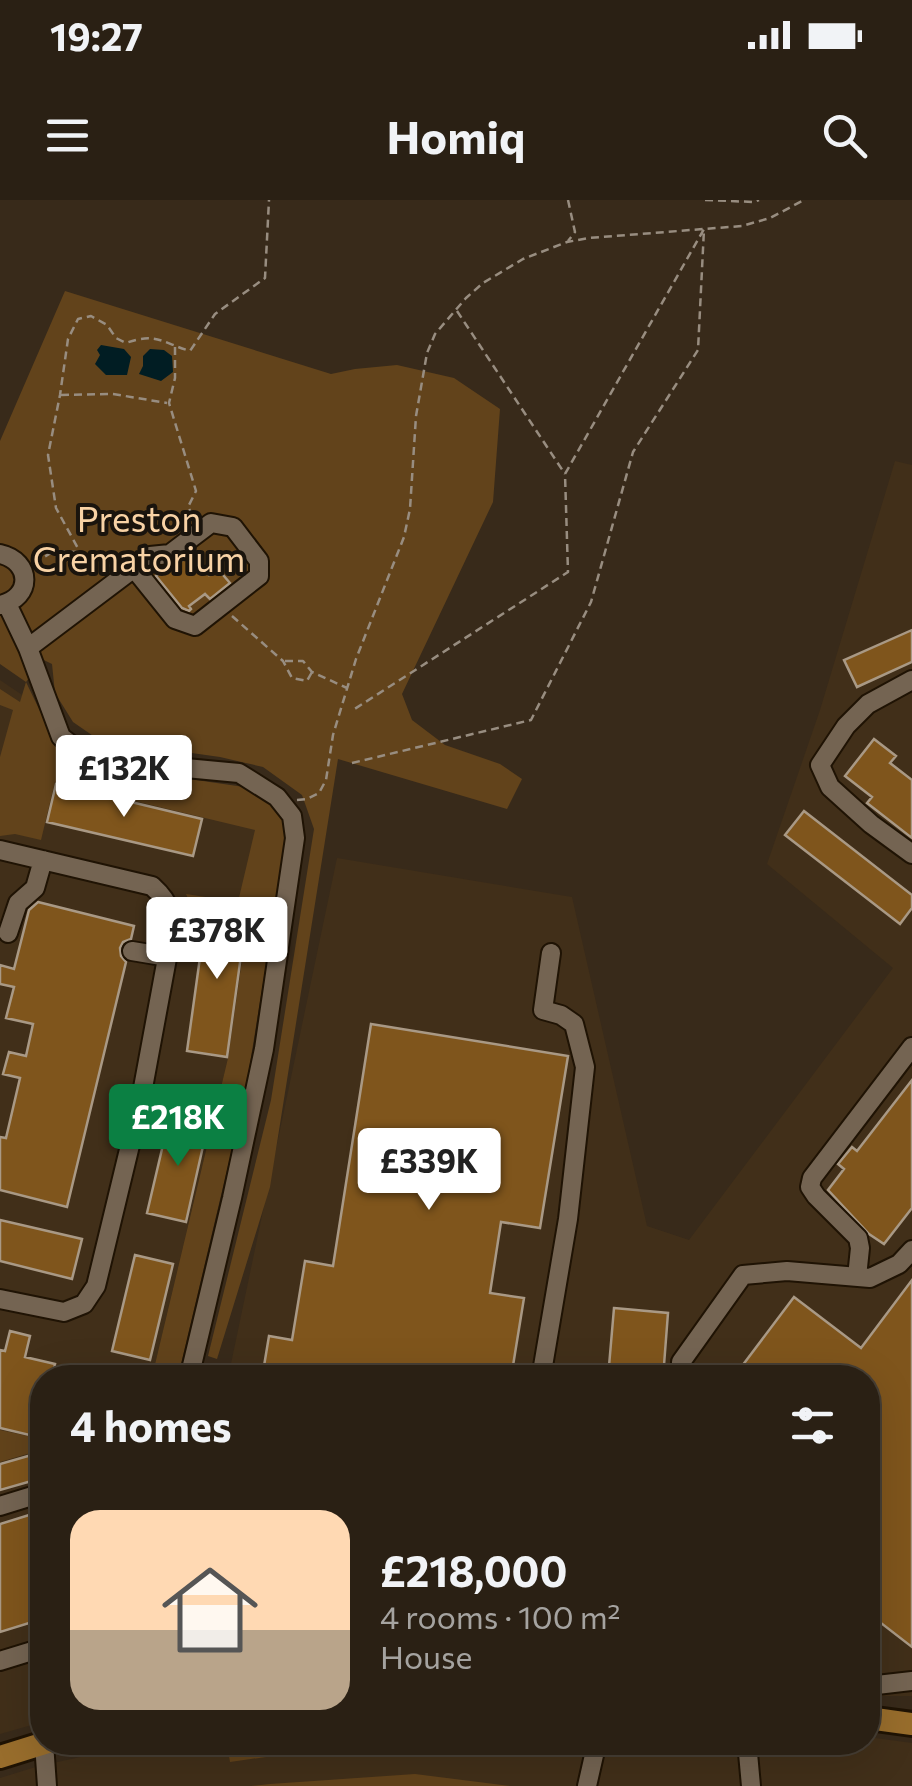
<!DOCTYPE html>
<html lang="en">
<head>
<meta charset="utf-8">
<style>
	:root { --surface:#2a2014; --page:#32281d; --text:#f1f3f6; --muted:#a5a3a0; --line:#463e34; --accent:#0b8043 }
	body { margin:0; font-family:Commissioner,sans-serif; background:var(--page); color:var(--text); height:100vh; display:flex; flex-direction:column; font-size:38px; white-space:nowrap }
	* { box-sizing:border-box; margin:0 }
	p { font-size:32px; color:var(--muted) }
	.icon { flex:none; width:55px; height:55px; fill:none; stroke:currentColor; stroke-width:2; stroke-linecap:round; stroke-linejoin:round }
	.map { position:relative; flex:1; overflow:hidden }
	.side { position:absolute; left:30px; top:1165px; width:850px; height:390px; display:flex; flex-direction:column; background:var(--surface); border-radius:40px; box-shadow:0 10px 40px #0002,0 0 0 2px var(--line) }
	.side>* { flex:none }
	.price { position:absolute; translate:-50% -85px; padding:0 22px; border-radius:10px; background:#fff; color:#222; font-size:32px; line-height:65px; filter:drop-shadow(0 2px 5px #0008) }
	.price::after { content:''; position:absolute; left:50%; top:60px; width:30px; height:22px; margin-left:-15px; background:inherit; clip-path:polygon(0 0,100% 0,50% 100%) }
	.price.on { background:var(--accent); color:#fff }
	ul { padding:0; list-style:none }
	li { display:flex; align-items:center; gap:30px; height:250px; padding:0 40px }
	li+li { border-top:2px solid var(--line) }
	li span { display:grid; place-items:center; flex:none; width:280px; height:200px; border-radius:30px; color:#555 }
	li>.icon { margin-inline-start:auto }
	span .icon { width:120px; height:120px; fill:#fffc; stroke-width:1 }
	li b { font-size:42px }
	h2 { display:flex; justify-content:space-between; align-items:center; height:120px; padding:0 40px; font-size:42px }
	.status { display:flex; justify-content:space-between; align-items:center; height:70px; padding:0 50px; background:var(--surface); direction:ltr }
	.status svg { height:28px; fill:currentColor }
	header { display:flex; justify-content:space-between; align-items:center; height:130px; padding:0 40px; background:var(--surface); font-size:45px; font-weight:700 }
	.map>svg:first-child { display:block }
</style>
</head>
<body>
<div class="status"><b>19:27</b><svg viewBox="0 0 49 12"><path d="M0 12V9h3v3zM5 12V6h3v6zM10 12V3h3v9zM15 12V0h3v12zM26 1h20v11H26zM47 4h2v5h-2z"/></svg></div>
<header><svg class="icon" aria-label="menu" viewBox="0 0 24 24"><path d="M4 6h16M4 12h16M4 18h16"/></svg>Homiq<svg class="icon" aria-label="search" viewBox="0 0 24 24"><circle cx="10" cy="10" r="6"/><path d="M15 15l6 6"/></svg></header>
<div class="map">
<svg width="912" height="1586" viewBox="0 0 912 1586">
	<rect width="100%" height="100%" fill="#382a1a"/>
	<path fill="#412f19" d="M895,261l17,4v1231h-44v-318h-640l109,-520 235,39 75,329 42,14 204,-272 -126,-104 53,-154z
		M0,480l37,25 -12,46 245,77 -21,83 -21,147 -76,319 -110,1v344l-42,12z
		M868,1537l44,6v43h-912v-8l39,-12 111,-24 124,1 -46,2 2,16 50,-6 60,2 8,-13 -2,-2h522z"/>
	<path fill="#62431b" d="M65,91l266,83 24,-5 42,-4 57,13 46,31 -7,93 -91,192 10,26 33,25 55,19 22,15 -15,30 -169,-50 -68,428 -53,172 -9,-3 63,-256 43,-271 -12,-34 -39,-28 -43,-10 -121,-17 -26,-18 -18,-29 -3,-29 -27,-13 7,23 -6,8 27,56 33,26 165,24 27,19 9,28 -42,259 -67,283h-26l76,-319 21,-147 -59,-8 -4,-9 52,8 17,-72 -200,-48 -14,58 -26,-6 -15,2v-79l13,-47 -13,-5v-16l20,13 6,-20 -26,-18v-223z
		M0,1230l38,8 -4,14 -34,10z
		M274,1542l72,1 1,11 -7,3 -60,-2 -50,7 -3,-17z
		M415,1574l95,12h-259l19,-2z"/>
	<path fill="#011d23" d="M101,145l23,4 7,8 -4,18h-21l-11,-11 5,-9 -3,-5z
		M150,149l14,1 8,6 1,16 -12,9 -22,-7 4,-8v-10z"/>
	<path fill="#7f551c" stroke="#a99985" stroke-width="2.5" d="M188,356l8,9 3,-2 10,12 8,-7 13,15 -20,16 -5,-5 -16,12 2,3 -2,2 -7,-3 -26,-32 10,-9 11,-3z
		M912,430v32l-55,25 -13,-27z
		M874,539l22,17 -6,7 22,17v58l-45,-35 5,-6 -27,-21z
		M56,584l146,35 -9,37 -146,-34z
		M804,611l108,84v13l-12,16 -115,-89z
		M38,702l96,24 -3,13 -8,3 -3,6 1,8 5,6 -59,245 -67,-17v-53l6,1 14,-60 -17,-4 6,-22 17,4 7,-32 -27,-6 8,-31 -14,-3v-19l14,4 15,-59z
		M207,707l40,5 -20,145 -40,-6z
		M371,824l197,32 -28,172 -39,-6 -11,71 34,5 -13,80h-249l7,-42 23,4 13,-79 28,5z
		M912,880v128l-28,36 -15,-10 -41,-44 16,-21 -6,-5 14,-17 5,4z
		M170,915l38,9 -22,98 -39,-9z
		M0,1020l82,19 -10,40 -72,-18z
		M135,1055l38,9 -23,96 -38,-9z
		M912,1080v367l-44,-34v-235h-135l61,-81 67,51z
		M614,1108l54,5 -5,65h-55z
		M10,1131l20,5 -5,21 30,7 -3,14h-10v40l-4,19 -38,-9v-78l5,1z
		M42,1252v26l-42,12v-26z
		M42,1311v108l-42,13v-108z"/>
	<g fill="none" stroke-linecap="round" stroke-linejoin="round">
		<defs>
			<path id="minor" d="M0,354c32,7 33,44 0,51
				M7,404l21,44 33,89 29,22 149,14 38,24 15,19 3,22 -31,211 -32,149 -43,180
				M28,448l122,-92 20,-2 41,-31 22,4 26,34v15l-64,50 -20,-7 -41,-51
				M912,480l-44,24 -22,22 -26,39 10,22 41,37 41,30
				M0,650l152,36c21,19 20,29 18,56l-30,162 -44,182 -12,18 -20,8 -64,-13
				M8,733l10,-30 17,-15 8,-28
				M132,751l36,6
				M857,1077l3,-29 -2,-10 -42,-42 -6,-9 2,-9 100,-131
				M541,1178l27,-159 17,-152 -11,-43 -13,-9 -18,-5 8,-57
				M682,1178l-1,-16 62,-87 44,-4 83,7 29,-14 13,-14
				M0,1306l42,-13
				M0,1461l42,-13
				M868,1486l44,-5
				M747,1542l4,44
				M44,1543l3,43
				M587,1586l10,-44"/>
			<path id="major" d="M868,1518l44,6
				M0,1557l48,-15"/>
		</defs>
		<use href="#minor" stroke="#1f1304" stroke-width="22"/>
		<use href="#major" stroke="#1f1304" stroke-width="28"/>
		<path stroke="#988d80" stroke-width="2.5" stroke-dasharray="8 5" stroke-linecap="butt" d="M568,0l7,32 -7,9
			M705,0l49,2 5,-2
			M457,111l108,163
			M175,147v31l-6,25 27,88 -8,16 5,9
			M61,195l52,-1 54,9
			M34,363l20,-12 24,1
			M110,366l-30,-14 -24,-44 -8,-53 12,-60 8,-56 10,-20 13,-3 16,9 9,13 10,5c30,-11 37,0 64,8l25,-37 50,-36 4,-78
			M232,416l51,45 9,17 15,3 5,-9
			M285,461h18l9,11 35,16
			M352,563l179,-43 60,-118 42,-150 65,-102 6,-121 -139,245 3,98 -215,138
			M297,600l10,-1 12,-6 7,-13 7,-45 23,-76 48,-122 6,-28 6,-93 11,-63 8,-19 31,-36 17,-15 40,-24 44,-17 22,-4 153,-12 28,-8 34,-18"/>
		<use href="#minor" stroke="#746452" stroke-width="18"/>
		<use href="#major" stroke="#986d2c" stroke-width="22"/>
	</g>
	<g text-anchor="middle" stroke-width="8" stroke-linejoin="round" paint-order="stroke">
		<g font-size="35" fill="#f8d2a5" stroke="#1a140d">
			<text x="139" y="332">Preston<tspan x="139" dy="40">Crematorium</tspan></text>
		</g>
	</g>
</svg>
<b class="price" style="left:124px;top:620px">£132K</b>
<b class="price" style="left:217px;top:782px">£378K</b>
<b class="price on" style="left:178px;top:969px">£218K</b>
<b class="price" style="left:429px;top:1013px">£339K</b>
<section class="side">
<h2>4 homes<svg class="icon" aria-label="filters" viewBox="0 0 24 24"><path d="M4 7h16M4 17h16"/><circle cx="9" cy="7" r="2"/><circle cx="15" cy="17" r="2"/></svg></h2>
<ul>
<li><span style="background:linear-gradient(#ffd9b3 60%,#b9a48a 0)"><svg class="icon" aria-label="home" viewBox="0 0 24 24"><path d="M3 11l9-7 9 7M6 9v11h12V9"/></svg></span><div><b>£218,000</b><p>4 rooms · 100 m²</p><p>House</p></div></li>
</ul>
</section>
</div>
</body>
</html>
